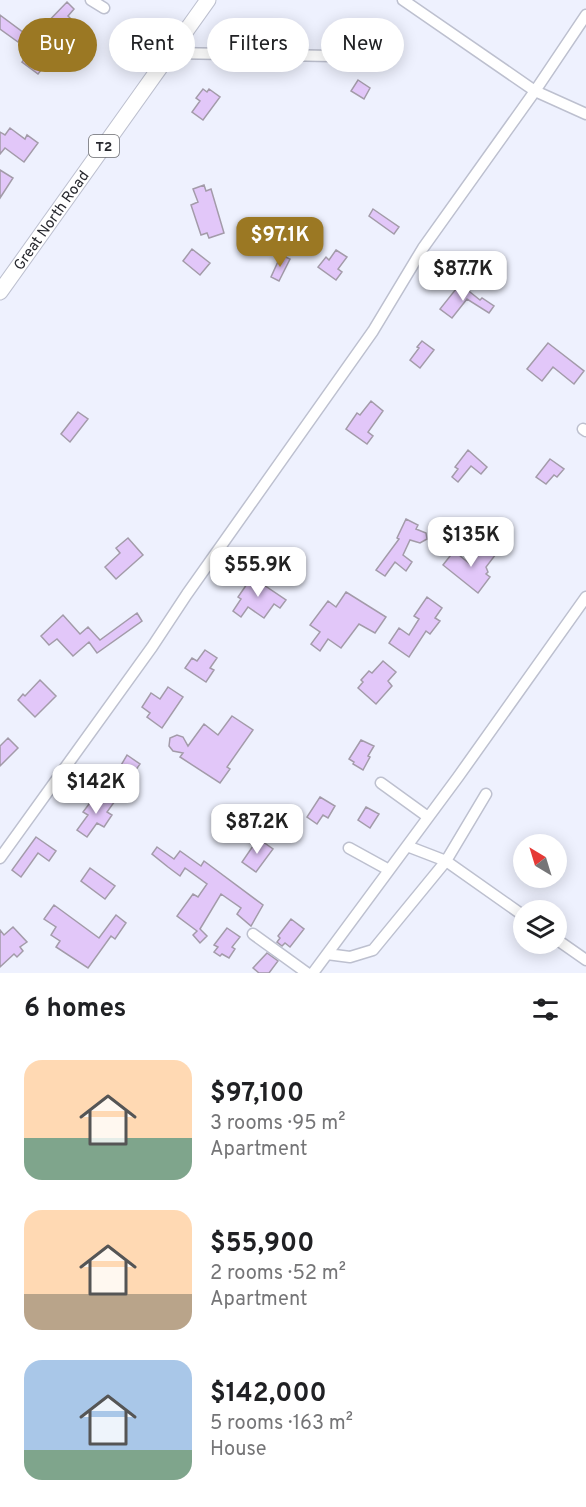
<!DOCTYPE html>
<html lang="en">
<head>
<meta charset="utf-8">
<style>
	:root { --surface:#fff; --page:#f2f2f2; --text:#202124; --muted:#757577; --accent:#9b7823 }
	body { margin:0; font-family:Overpass,sans-serif; background:var(--page); color:var(--text); height:100vh; display:flex; flex-direction:column; font-size:22px; white-space:nowrap }
	* { box-sizing:border-box; margin:0 }
	p { font-size:20px; color:var(--muted) }
	.icon { flex:none; width:33px; height:33px; fill:none; stroke:currentColor; stroke-width:2; stroke-linecap:round; stroke-linejoin:round }
	.map { position:relative; height:973px; overflow:hidden }
	.drawer { display:flex; flex-direction:column; background:var(--surface); flex:1 }
	.drawer>* { flex:none }
	.hud { position:absolute; left:18px; top:18px; width:550px; height:54px; display:flex; gap:12px }
	.needle { width:39px; rotate:322deg }
	.buttons { position:absolute; left:513px; top:834px; display:grid; gap:12px }
	.buttons a { display:grid; place-items:center; width:54px; height:54px; border-radius:50%; background:var(--surface); box-shadow:0 3px 15px #0003; font-size:30px }
	.price { position:absolute; translate:-50% -51px; padding:0 14px; border-radius:12px; background:#fff; color:#222; font-size:20px; line-height:39px; filter:drop-shadow(0 2px 3px #0008) }
	.price::after { content:''; position:absolute; left:50%; top:36px; width:18px; height:14px; margin-left:-9px; background:inherit; clip-path:polygon(0 0,100% 0,50% 100%) }
	.price.on { background:var(--accent); color:#fff }
	ul { padding:0; list-style:none }
	li { display:flex; align-items:center; gap:18px; height:150px; padding:0 24px }
	li span { display:grid; place-items:center; flex:none; width:168px; height:120px; border-radius:18px; color:#555 }
	li>.icon { margin-inline-start:auto }
	span .icon { width:72px; height:72px; fill:#fffc; stroke-width:1 }
	li b { font-size:26px }
	h2 { display:flex; justify-content:space-between; align-items:center; height:72px; padding:0 24px; font-size:26px }
	.tag { padding:0 21px; border-radius:27px; background:var(--surface); box-shadow:0 3px 15px #0003; font-size:21px; line-height:54px }
	.tag.on { background:var(--accent); color:#fff }
	.map>svg:first-child { display:block }
</style>
</head>
<body>
<div class="map">
<svg width="586" height="973" viewBox="0 0 586 973">
	<rect width="100%" height="100%" fill="#eef1fe"/>
	<path fill="#e2c7f9" stroke="#a39ba9" stroke-width="1.5" d="M67,2l7,7 -6,7 4,4 -14,14 4,3 -8,7 -14,-14z
		M0,15l24,18 -6,9 -18,-13z
		M386,22l12,8 -29,39 -12,-9z
		M30,52l16,12 -8,10 -16,-12z
		M358,80l12,8 -6,11 -13,-8z
		M203,89l4,3 2,-3 11,8 -17,23 -11,-8 8,-11 -4,-3z
		M10,128l15,11 2,-4 11,8 -14,19 -19,-14 -5,6v-22l5,3z
		M0,170l13,8 -13,20z
		M204,185l2,6 5,-2 13,44 -15,5 -2,-5 -6,2 -10,-30 7,-3 -5,-13z
		M373,209l26,18 -5,7 -25,-18z
		M192,249l18,14 -10,12 -17,-14z
		M336,250l11,7 -9,12 4,3 -6,8 -18,-13 8,-10 3,3z
		M281,255l9,4 -11,22 -8,-4z
		M460,284l20,16 2,-2 12,8 -5,7 -22,-14 -15,19 -12,-9z
		M422,341l12,9 -14,18 -10,-8 9,-12 -2,-1z
		M548,343l36,28 -10,13 -21,-17 -11,14 -15,-12z
		M371,401l12,10 -15,21 5,4 -6,8 -21,-15 11,-16 3,2z
		M78,412l10,7 -18,23 -9,-8z
		M468,450l19,17 -6,7 -10,-8 -13,16 -6,-5 6,-8 -3,-2z
		M550,459l14,10 -7,8 -3,-2 -8,9 -10,-7z
		M406,519l12,6 -2,4 10,4 1,6 -7,4 -10,-3 -7,15 9,7 -6,9 -11,-9 -10,14 -9,-6 23,-31 -2,-1z
		M128,538l15,17 -27,24 -11,-12 15,-14 -4,-5z
		M485,546l11,8 -10,13 2,5 -2,2 4,3 -12,16 -35,-28 11,-14 16,13z
		M259,572l10,6 -5,7 22,15 -6,8 -6,-4 -10,14 -16,-11 -7,10 -8,-6 8,-12 -3,-2 11,-16 2,2z
		M346,592l40,25 -11,16 -16,-9 -18,24 -13,-9 -8,12 -9,-7 9,-12 -10,-7 18,-24 8,6z
		M427,597l15,11 -7,10 5,3 -10,13 -4,-3 -17,26 -20,-14 10,-15 10,7 10,-16 -5,-3z
		M137,613l5,8 -45,32 -8,-11 -16,14 -16,-17 -8,6 -8,-9 22,-21 17,19 8,-7 12,13z
		M205,650l12,8 -7,10 4,2 -8,12 -21,-14 7,-10 5,3z
		M383,661l13,11 -8,9 4,5 -16,18 -18,-16 5,-6 -2,-2 8,-9 3,2z
		M40,680l16,16 -21,21 -17,-17 5,-6 2,2z
		M168,687l15,10 -21,31 -15,-11 3,-4 -8,-6 9,-14 9,6z
		M232,716l21,14 -26,37 3,2 -10,14 -40,-26 3,-4 -10,-2 -4,-5 1,-8 7,-3 6,2 5,9 16,-22 14,11z
		M8,738l10,10 -18,18v-20z
		M361,740l13,6 -6,10 2,1 -7,13 -10,-6 1,-2 -5,-3z
		M127,755l13,9 -16,23 -11,-8z
		M106,794l9,7 -8,11 5,3 -8,12 -7,-4 -10,14 -10,-7 11,-15 -5,-3 9,-12 6,4z
		M320,797l15,9 -7,12 -5,-3 -6,9 -10,-7z
		M366,807l13,7 -9,14 -12,-8z
		M36,837l20,14 -7,10 -11,-8 -17,24 -9,-7z
		M256,837l17,12 -17,23 -14,-10 11,-16 -2,-2z
		M157,847l17,12 6,-8 21,15 3,-5 59,44 -12,21 -14,-12 4,-6 -20,-14 -21,35 7,7 -7,7 -7,-8 4,-4 -20,-15 16,-22 5,3 9,-13 -22,-16 -5,8 -12,-9 -16,-13z
		M90,868l25,18 -10,13 -24,-18z
		M54,905l45,33 17,-23 10,8 -11,16 -4,-3 -23,32 -32,-21 4,-6 -9,-6 5,-8 -12,-8z
		M291,919l13,10 -14,18 -5,-4 -3,3 -5,-4 3,-4 -2,-2z
		M13,927l14,15 -7,5 3,4 -6,6 -3,-3 -14,13v-37l4,5z
		M227,928l13,9 -8,10 3,2 -6,9 -7,-4 -2,2 -6,-4 4,-5 -4,-2z
		M267,953l11,8 -9,12h-10l-6,-5z"/>
	<g fill="none" stroke-linecap="round" stroke-linejoin="round">
		<defs>
			<path id="minor" d="M91,0l13,8
				M403,0l132,91 51,23
				M171,53l161,3
				M583,429l3,2
				M381,783l47,34
				M407,846l39,15 78,55
				M349,848l40,22
				M0,858l152,-211 35,-53 186,-263 50,-83 112,-157 51,-76
				M253,934l54,39
				M556,939l30,21
				M327,954l23,3 23,-7 73,-89 40,-67
				M313,973l145,-196 128,-180"/>
			<g id="highway">
				<path id="s1" d="M0,292l208,-292"/>
			</g>
		</defs>
		<use href="#minor" stroke="#bdc0cf" stroke-width="13"/>
		<use href="#highway" stroke="#bdc0cf" stroke-width="17"/>
		<use href="#minor" stroke="#fff" stroke-width="10"/>
		<use href="#highway" stroke="#fff" stroke-width="15"/>
	</g>
	<g text-anchor="middle" stroke-width="6" stroke-linejoin="round" paint-order="stroke">
		<rect fill="#fff" stroke="#68696d" stroke-width="1.5" x="89" y="135" width="30" height="22" rx="4.5"/>
		<g font-size="14" font-weight="bold" fill="#28292f">
			<text x="104" y="151">T2</text>
		</g>
		<g font-size="15" fill="#28292f" stroke="#fff">
			<text dy="5" stroke="none"><textPath href="#s1" startOffset="88">Great North Road</textPath></text>
		</g>
	</g>
</svg>
<div class="buttons">
<a><svg class="needle" viewBox="-14 -14 28 28"><path d="M0-13l5 13h-10z" fill="#e53935"/><path d="M0 13l5-13h-10z" fill="#757577"/></svg></a>
<a><svg class="icon" aria-label="layers" viewBox="0 0 24 24"><path d="M12 4l9 5-9 5-9-5zM3 14l9 5 9-5"/></svg></a>
</div>
<b class="price on" style="left:280px;top:268px">$97.1K</b>
<b class="price" style="left:463px;top:302px">$87.7K</b>
<b class="price" style="left:471px;top:568px">$135K</b>
<b class="price" style="left:258px;top:598px">$55.9K</b>
<b class="price" style="left:96px;top:815px">$142K</b>
<b class="price" style="left:257px;top:855px">$87.2K</b>
<div class="hud">
<a class="tag on">Buy</a>
<a class="tag">Rent</a>
<a class="tag">Filters</a>
<a class="tag">New</a>
</div>
</div>
<section class="drawer">
<h2>6 homes<svg class="icon" aria-label="filters" viewBox="0 0 24 24"><path d="M4 7h16M4 17h16"/><circle cx="9" cy="7" r="2"/><circle cx="15" cy="17" r="2"/></svg></h2>
<ul>
<li><span style="background:linear-gradient(#ffd9b3 65%,#7fa58c 0)"><svg class="icon" aria-label="home" viewBox="0 0 24 24"><path d="M3 11l9-7 9 7M6 9v11h12V9"/></svg></span><div><b>$97,100</b><p>3 rooms · 95 m²</p><p>Apartment</p></div></li>
<li><span style="background:linear-gradient(#ffd9b3 70%,#b9a48a 0)"><svg class="icon" aria-label="home" viewBox="0 0 24 24"><path d="M3 11l9-7 9 7M6 9v11h12V9"/></svg></span><div><b>$55,900</b><p>2 rooms · 52 m²</p><p>Apartment</p></div></li>
<li><span style="background:linear-gradient(#a9c7e8 75%,#7fa58c 0)"><svg class="icon" aria-label="home" viewBox="0 0 24 24"><path d="M3 11l9-7 9 7M6 9v11h12V9"/></svg></span><div><b>$142,000</b><p>5 rooms · 163 m²</p><p>House</p></div></li>
</ul>
</section>
</body>
</html>
